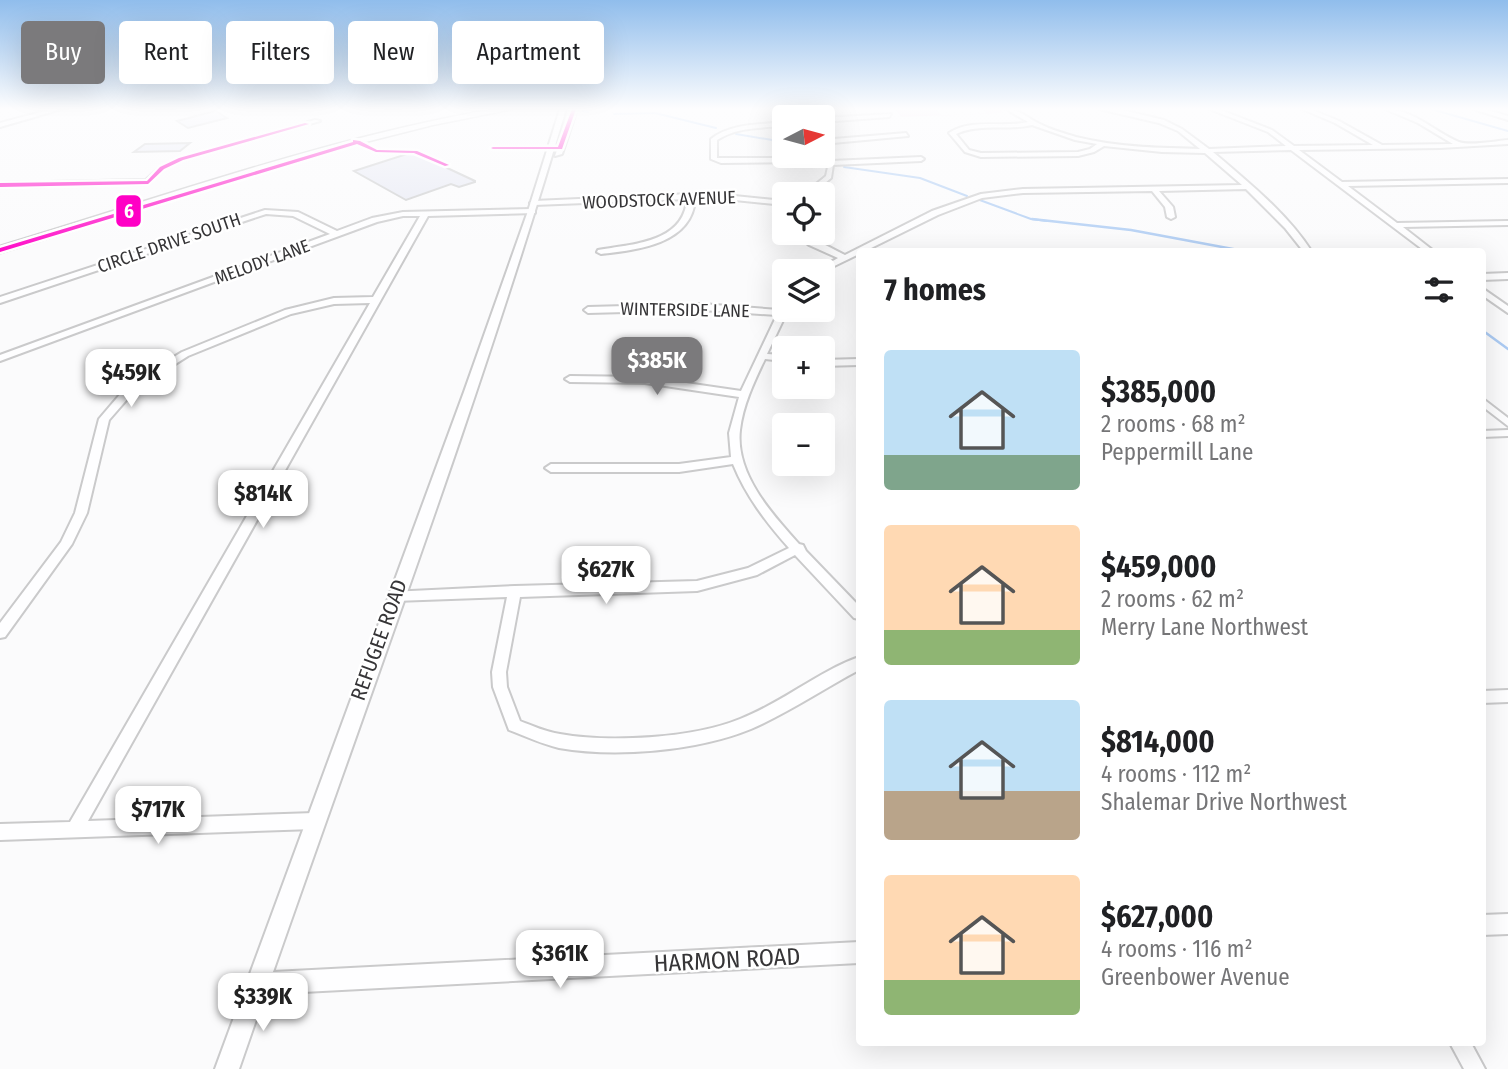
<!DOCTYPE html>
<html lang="en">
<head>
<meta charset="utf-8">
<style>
	:root { --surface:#fff; --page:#f2f2f2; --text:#202124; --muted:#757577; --accent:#7b7a7c }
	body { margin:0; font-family:"Fira Sans Condensed",sans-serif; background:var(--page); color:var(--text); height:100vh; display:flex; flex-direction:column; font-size:26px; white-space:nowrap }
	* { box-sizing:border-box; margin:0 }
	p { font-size:23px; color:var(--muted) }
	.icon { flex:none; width:38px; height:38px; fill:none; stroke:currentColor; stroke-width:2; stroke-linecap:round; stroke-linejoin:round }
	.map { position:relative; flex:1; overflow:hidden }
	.sheet { position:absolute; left:856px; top:248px; width:630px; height:798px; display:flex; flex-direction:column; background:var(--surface); border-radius:7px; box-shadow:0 7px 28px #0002 }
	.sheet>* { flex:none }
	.banner { position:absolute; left:21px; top:21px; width:665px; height:63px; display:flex; gap:14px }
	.needle { width:46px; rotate:84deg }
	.tools { position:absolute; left:772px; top:105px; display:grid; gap:14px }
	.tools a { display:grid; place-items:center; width:63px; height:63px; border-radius:7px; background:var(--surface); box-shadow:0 7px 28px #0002; font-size:35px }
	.price { position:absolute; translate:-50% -60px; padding:0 16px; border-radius:14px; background:#fff; color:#222; font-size:23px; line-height:46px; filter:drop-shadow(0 2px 4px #0008) }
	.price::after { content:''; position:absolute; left:50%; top:42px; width:21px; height:16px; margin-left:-10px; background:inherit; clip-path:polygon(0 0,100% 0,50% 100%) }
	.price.active { background:var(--accent); color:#fff }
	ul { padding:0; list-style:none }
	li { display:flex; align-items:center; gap:21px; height:175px; padding:0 28px }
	li span { display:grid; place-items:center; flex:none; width:196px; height:140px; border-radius:7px; color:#555 }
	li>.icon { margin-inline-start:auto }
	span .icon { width:84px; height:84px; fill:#fffc; stroke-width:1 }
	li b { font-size:30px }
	h2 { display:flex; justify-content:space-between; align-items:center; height:84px; padding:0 28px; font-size:30px }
	.pill { padding:0 24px; border-radius:7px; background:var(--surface); box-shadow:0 7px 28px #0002; font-size:24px; line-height:63px }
	.pill.active { background:var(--accent); color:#fff }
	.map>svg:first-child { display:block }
</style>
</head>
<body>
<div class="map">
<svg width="1508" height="1069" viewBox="0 0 1508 1069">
	<rect width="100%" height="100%" fill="#fbfbfc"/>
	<path fill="#f5d7e9" d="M895,109h41l6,7 45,-3 -5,-4h18l3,4 -102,4z"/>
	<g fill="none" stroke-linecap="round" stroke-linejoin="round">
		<path stroke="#accbf3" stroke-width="2" d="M1431,109l77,22
			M583,111l5,1
			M614,114l41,-1 61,15
			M736,134l48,8
			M844,167l76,11 47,18
			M977,199l54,20 16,2"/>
		<path stroke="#accbf3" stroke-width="2.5" d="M1032,219l99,11 118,22
			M1482,330l26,19"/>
	</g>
	<path fill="#e6e8f3" stroke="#c8c9ca" stroke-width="2" d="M216,111l11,7 -39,10 -11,-7z
		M190,143l-10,8 -46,1 11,-8z
		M413,152l62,29v1l-16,5 -8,-3 -45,16 -52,-29z"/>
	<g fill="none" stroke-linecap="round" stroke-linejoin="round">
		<defs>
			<path id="minor" d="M52,109h10l-62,18v-4z
				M778,109h6l4,8 -5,1z
				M1006,109c13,0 23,10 34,15 11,6 24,9 36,13 40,10 83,11 124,12l-22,-18 -19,-8 -60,-14 23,1 42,10 18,9 27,20 77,-3 -18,-14 -59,-23h9l54,21 22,16 79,-1 -38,-22 -33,-14h8l29,12 43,24 71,-1 -35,-21 -33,-14c28,0 50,23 74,33 11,4 37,-1 49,-2v4l-68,4 -141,2 43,32 166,-3v4l-160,3 49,37 111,-2v4l-105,2 32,25h-9l-135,-102 -78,2c35,30 74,61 99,100h-8l-19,-24 -39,-39 -87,2 14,16 2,10 -4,2 -4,-2 -2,-10 -13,-16 -129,2 -41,5 -44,17 -75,37h-4v2l-37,18 -7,-1 23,-13 -29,-13 -15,-12c12,0 38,16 51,22l87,-44 49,-17 42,-5 219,-4 -37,-32 -43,-1 -58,-6 -10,6 -16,4 -97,1 -16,-5 -16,-19c23,-15 53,-5 79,-11zM1032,125l43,15 22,4 -7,5 -12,3 -97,1 -12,-3 -13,-16c24,-11 51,-3 76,-9z
				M1473,109h10l25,7v4z
				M891,114l-2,3 -67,5v-4z
				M315,120l5,1 -137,39 -19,9 -16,15 -148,3v-4l146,-3 14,-13 19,-9z
				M784,122v4c-23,2 -47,1 -67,14v18h106l3,-2 5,5 90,-4 3,2 -3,2 -88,4 -2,13 -19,16h-8l22,-18 2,-9 -3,-5 -104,1 -10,-4v-20c20,-16 49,-14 73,-17z
				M906,133l2,3 -86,8v-4z
				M691,194h24l69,7v4l-69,-7 -20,1c-3,45 -58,51 -94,55l-4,-2 1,-2c34,-6 86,-7 89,-51l-153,6 -4,-2 4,-2z
				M532,209h3v4l-107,3 -340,605 226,-8 6,2 2,6 -2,6 -6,2 -314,11v-16l70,-2 300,-519 -36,1 -43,10 -103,42 -52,33 -27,31 -22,93 -15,31 -67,93 -5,1v-15l61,-81 14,-29 24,-94 29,-34 54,-33 103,-42 49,-12 39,-1 47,-81h-17l-26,6 -377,139v-6l330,-121 -37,-18 -27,-2 -266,89v-6l265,-87 33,2 39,19 35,-13 31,-6z
				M1033,250h52l4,2h-57z
				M1508,273v6l-26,1v-6z
				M1482,288l26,18v7l-26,-18z
				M702,304l77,6 5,-4v4h4l-21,44 17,1v6l-19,-2c-11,23 -22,46 -25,71 -5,44 32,84 59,114l4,1 3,6 53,55v13l-5,-1 -59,-63 -38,20 -60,16 -177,6 -14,75 1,15 13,34c13,5 26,11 40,13 50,9 134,4 180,-15 42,-16 77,-47 119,-62v13c-36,19 -71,43 -108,59 -54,22 -135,29 -192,19 -17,-4 -34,-12 -50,-18l-16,-43 -1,-15 15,-75 -112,4 -5,-1 -2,-4 2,-4 125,-6 182,-5 51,-13 41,-20c-23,-26 -43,-52 -56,-84l-54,8h-128l-6,-4 6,-4h128l52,-7 -2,-24 10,-36 -94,-14 -75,-1 -5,-3 5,-3 75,1 96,14 36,-76 -75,-5 -114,3 -4,-3 4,-3z
				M859,359v6l-37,1v-6z
				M1482,398l26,20v8l-26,-20z
				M1508,430v6l-26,1v-6z
				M1508,690v12l-26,1v-12z
				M1450,1043h21l14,26h-21z"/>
			<path id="major" d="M560,109h6c-86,291 -193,576 -293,863l586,-30v21l-594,31 -26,75h-24l249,-677 64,-181z
				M571,109h6l-15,45 -7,2z
				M1508,914v20l-26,1v-20z"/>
			<path id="highway" d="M494,109h19l-80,16 -95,24 -338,104v-7c163,-49 326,-108 494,-137z"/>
		</defs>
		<use href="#minor" stroke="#cacacb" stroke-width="4"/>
		<use href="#major" stroke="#cacacb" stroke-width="4"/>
		<use href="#highway" stroke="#cacacb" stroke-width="3"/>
		<use href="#minor" fill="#fefeff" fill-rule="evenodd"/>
		<use href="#major" fill="#fefeff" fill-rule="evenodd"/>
		<use href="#highway" fill="#fefeff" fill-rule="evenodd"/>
		<defs>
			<path id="bus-1" d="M572,109h4l-14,40h-69l-2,-1 2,-1h65z
				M305,123l4,1 -126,36 -19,9 -16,15 -148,3v-4l147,-2 13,-14 19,-9z
				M353,140l7,1 17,9 40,1 32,14 -4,1 -31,-13 -38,-1 -19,-8 -357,108v-4l353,-106z"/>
		</defs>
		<use href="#bus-1" stroke="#fff" stroke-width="5"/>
		<use href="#bus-1" fill="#ff00c5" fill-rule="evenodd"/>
	</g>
	<linearGradient id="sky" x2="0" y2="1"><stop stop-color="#90bdec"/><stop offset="0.42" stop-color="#fdfdfe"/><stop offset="1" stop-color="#fdfdfe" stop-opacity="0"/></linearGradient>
	<rect width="1508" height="259" fill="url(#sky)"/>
	<g text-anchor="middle" stroke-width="5" stroke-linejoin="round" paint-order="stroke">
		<g font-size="18" fill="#363537" stroke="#fff">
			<text transform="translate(659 200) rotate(-2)" y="6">WOODSTOCK AVENUE</text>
			<text transform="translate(169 243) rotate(-19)" y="6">CIRCLE DRIVE SOUTH</text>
			<text transform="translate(262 262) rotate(-20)" y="6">MELODY LANE</text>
			<text transform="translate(685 310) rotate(1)" y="6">WINTERSIDE LANE</text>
		</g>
		<g font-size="21" fill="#363537" stroke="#fff">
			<text transform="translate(379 640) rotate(-70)" y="7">REFUGEE ROAD</text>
		</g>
		<g font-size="24" fill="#363537" stroke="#fff">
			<text transform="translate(727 960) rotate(-3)" y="8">HARMON ROAD</text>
		</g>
	</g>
	<rect stroke="#fff" stroke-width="2.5" x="115" y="194" width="27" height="34" rx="7" fill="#ff00c5"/>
	<g font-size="19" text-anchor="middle" font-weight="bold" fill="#fff">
		<text x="129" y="218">6</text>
	</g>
</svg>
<div class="tools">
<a><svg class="needle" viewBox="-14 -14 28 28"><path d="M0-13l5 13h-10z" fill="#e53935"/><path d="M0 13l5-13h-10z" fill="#757577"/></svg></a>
<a><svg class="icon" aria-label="locate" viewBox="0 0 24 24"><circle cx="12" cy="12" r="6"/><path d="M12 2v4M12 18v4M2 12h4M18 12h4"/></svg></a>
<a><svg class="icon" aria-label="layers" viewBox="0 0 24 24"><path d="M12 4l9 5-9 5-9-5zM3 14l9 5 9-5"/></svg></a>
<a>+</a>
<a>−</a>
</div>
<b class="price active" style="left:657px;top:397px">$385K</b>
<b class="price" style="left:131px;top:409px">$459K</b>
<b class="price" style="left:263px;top:530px">$814K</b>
<b class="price" style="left:606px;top:606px">$627K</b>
<b class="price" style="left:158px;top:846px">$717K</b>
<b class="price" style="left:560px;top:990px">$361K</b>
<b class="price" style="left:263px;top:1033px">$339K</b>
<div class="banner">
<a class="pill active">Buy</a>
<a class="pill">Rent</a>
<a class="pill">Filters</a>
<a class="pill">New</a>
<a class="pill">Apartment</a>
</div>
<section class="sheet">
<h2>7 homes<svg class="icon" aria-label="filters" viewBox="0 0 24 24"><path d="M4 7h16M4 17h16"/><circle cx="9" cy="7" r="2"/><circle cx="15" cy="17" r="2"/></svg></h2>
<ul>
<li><span style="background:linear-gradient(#bfe0f5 75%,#7fa58c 0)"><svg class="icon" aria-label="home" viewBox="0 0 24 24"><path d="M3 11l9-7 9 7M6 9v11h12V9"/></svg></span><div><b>$385,000</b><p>2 rooms · 68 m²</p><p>Peppermill Lane</p></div></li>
<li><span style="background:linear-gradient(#ffd9b3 75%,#8fb573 0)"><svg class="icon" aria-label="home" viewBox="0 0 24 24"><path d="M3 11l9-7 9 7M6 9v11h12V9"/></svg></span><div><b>$459,000</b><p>2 rooms · 62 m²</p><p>Merry Lane Northwest</p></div></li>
<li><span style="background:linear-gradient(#bfe0f5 65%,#b9a48a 0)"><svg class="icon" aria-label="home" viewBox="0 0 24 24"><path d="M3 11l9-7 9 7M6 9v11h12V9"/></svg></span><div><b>$814,000</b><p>4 rooms · 112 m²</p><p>Shalemar Drive Northwest</p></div></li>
<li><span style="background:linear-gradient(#ffd9b3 75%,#8fb573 0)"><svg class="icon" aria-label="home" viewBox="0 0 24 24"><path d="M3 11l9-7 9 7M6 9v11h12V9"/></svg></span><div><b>$627,000</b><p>4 rooms · 116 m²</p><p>Greenbower Avenue</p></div></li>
</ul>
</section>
</div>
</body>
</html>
